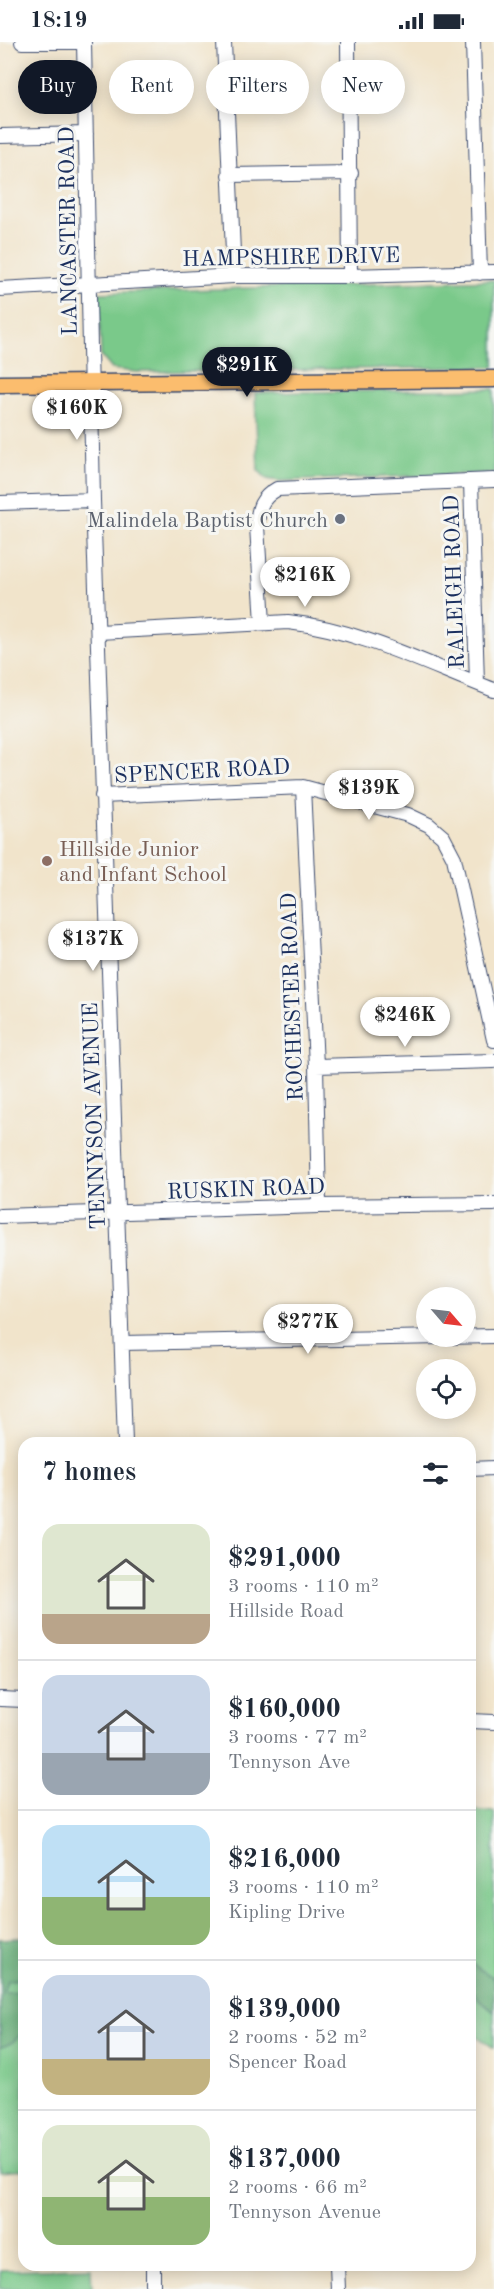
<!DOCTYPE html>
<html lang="en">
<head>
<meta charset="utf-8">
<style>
	:root { --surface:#fff; --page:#f2f2f3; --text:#1f2937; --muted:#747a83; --line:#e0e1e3; --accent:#111827 }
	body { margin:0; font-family:"Old Standard TT",serif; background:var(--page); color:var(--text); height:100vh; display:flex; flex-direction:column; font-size:22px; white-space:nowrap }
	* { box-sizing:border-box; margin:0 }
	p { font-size:20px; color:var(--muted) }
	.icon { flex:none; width:33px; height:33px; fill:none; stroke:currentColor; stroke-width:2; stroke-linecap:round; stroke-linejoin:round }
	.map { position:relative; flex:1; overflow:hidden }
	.drawer { position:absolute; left:18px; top:1395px; width:458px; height:834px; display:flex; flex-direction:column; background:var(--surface); border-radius:18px; box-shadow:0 3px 15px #0003 }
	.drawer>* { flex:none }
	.banner { position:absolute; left:18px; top:18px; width:459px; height:54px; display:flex; gap:12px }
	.needle { width:39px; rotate:118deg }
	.tools { position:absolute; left:416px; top:1245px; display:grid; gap:12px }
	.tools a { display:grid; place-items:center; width:60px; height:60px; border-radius:50%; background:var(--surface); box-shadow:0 3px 15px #0003; font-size:30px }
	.price { position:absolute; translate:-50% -51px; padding:0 14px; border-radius:21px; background:#fff; color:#222; font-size:20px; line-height:39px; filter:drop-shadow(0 2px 3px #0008) }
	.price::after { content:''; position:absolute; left:50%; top:36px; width:18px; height:14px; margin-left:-9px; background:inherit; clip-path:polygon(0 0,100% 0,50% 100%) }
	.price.active { background:var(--accent); color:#fff }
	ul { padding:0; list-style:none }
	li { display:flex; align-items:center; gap:18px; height:150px; padding:0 24px }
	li+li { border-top:2px solid var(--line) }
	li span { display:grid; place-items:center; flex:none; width:168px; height:120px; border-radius:18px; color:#555 }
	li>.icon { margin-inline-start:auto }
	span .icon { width:72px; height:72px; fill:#fffc; stroke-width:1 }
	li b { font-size:26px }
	h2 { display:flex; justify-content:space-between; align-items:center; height:72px; padding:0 24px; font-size:26px }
	.tag { padding:0 21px; border-radius:27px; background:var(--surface); box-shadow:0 3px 15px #0003; font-size:21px; line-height:54px }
	.tag.active { background:var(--accent); color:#fff }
	.status { display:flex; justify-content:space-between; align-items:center; height:42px; padding:0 30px; background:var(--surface); direction:ltr }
	.status svg { height:16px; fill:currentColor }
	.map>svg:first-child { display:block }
</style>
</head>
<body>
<div class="status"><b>18:19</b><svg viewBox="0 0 49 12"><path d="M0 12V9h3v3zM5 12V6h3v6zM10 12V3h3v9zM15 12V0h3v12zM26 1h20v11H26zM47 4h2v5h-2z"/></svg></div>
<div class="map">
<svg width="494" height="2247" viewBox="0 0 494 2247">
	<rect width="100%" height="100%" fill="#f6f6f2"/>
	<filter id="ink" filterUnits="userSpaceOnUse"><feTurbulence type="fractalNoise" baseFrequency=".0167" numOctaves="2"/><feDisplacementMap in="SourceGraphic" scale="12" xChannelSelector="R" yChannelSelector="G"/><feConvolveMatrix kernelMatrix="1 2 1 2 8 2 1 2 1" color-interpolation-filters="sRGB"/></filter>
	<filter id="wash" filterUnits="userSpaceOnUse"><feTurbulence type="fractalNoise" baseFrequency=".008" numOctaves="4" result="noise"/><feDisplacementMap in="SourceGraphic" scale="24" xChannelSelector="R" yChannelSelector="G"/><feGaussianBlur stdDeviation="1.35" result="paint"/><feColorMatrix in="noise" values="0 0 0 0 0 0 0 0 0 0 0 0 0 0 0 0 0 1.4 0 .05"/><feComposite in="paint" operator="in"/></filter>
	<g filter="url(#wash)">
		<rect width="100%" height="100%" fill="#f1e4cb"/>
		<path fill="#7ac98a" stroke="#4a7c74" stroke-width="1.5" d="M494,238v87l-358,5 -24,-3 -11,-13 -2,-63z
			M494,347v84l-215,8 -12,-2 -9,-9 -3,-77z
			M470,1768l24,2v236l-24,-17z
			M24,1896v232l-24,2v-233z
			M91,2226l1,21h-92v-19z"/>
		<path fill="#63ad76" stroke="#3f6e6a" stroke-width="1.5" d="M24,1896v18l-2,1 2,21 -17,3 -4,12 19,-1 2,2v38l-13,11 -11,5v-109z
			M470,1921l24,15v34c-22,-17 -25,-21 -24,-49z"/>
	</g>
	<g filter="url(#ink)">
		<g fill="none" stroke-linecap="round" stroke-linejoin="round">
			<defs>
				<path id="minor" d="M22,0h62
					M84,0l9,458 32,943
					M224,0l10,234
					M348,0l2,234
					M473,0l7,231
					M0,94l86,-2
					M229,133l122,-2
					M0,247l234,-13h116l144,-4
					M471,439l6,202
					M0,461l93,-3
					M263,581l-6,-97c1,-18 4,-28 20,-37l217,-9
					M99,590l189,-10c73,8 138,42 206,68
					M303,745l13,279 3,140
					M102,754l201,-9 105,28 21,10 14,12 11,21 40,182
					M316,1024l178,-5
					M0,1174l319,-10 175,-2
					M122,1301l372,-7
					M470,1427l24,-1
					M0,1657l24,1
					M470,1679l24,1
					M153,2223v24
					M337,2223l1,24"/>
				<path id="major" d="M0,342l494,-5"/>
			</defs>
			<use href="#minor" stroke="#3b4a6e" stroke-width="16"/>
			<use href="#major" stroke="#3b4a6e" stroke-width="19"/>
			<use href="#minor" stroke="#fff" stroke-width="14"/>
			<use href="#major" stroke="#fbbd6e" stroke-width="16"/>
		</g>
	</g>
	<circle fill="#6b7280" stroke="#f6f6f2" stroke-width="2" cx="340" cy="477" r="6"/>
	<circle fill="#8d6e63" stroke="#f6f6f2" stroke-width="2" cx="47" cy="819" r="6"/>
	<g text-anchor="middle" stroke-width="6" stroke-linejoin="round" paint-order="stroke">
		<g font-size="22" fill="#1b2f5e" stroke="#f6f6f2">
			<text transform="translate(67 189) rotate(-91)" y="8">LANCASTER ROAD</text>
			<text transform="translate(291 214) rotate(-1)" y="8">HAMPSHIRE DRIVE</text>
			<text transform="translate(453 540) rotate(-92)" y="8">RALEIGH ROAD</text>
			<text transform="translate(202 728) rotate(-3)" y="8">SPENCER ROAD</text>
			<text transform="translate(291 955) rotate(-92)" y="8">ROCHESTER ROAD</text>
			<text transform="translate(93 1074) rotate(-92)" y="8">TENNYSON AVENUE</text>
			<text transform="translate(246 1146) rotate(-2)" y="8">RUSKIN ROAD</text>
		</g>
		<g font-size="22" fill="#5b616d" stroke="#f6f6f2" text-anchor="end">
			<text x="328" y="485">Malindela Baptist Church</text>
		</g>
		<g font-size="22" fill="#785e54" stroke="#f6f6f2" text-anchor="start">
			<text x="59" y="814">Hillside Junior<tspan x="59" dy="25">and Infant School</tspan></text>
		</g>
	</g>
</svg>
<div class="tools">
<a><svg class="needle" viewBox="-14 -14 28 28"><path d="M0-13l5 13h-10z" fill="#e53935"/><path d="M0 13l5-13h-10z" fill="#747a83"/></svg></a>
<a><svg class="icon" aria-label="locate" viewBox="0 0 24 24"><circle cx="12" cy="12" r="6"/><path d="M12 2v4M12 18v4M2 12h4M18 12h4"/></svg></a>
</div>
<b class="price active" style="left:247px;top:356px">$291K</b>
<b class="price" style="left:77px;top:399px">$160K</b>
<b class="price" style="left:305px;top:566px">$216K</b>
<b class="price" style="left:369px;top:779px">$139K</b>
<b class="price" style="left:93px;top:930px">$137K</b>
<b class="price" style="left:405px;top:1006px">$246K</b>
<b class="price" style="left:308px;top:1313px">$277K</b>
<div class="banner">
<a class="tag active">Buy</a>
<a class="tag">Rent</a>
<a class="tag">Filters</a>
<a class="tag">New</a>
</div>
<section class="drawer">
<h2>7 homes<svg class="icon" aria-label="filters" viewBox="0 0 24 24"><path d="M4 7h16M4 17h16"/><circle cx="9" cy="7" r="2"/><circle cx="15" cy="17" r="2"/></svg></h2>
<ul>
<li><span style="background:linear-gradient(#dfe7d0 75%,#b9a48a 0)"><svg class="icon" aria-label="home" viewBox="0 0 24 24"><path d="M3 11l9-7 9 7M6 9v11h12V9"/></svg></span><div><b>$291,000</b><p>3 rooms · 110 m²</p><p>Hillside Road</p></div></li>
<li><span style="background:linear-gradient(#c9d6e8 65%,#9aa5b1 0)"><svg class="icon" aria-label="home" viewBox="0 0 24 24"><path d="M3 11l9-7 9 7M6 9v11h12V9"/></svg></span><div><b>$160,000</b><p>3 rooms · 77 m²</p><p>Tennyson Ave</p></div></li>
<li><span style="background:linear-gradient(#bfe0f5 60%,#8fb573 0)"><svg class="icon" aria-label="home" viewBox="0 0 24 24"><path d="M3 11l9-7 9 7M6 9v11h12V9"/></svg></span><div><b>$216,000</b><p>3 rooms · 110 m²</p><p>Kipling Drive</p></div></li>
<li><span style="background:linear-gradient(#c9d6e8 70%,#c2b280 0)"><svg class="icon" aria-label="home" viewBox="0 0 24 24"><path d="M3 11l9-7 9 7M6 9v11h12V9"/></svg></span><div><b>$139,000</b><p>2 rooms · 52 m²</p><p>Spencer Road</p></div></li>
<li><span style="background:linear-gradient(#dfe7d0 60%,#8fb573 0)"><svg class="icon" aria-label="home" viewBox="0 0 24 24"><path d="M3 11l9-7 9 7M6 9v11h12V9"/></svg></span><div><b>$137,000</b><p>2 rooms · 66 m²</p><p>Tennyson Avenue</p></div></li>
</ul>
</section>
</div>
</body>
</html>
